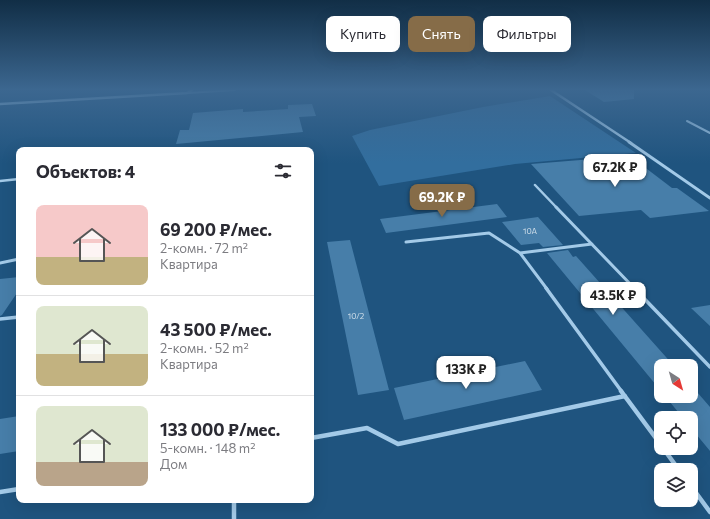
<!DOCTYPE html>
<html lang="ru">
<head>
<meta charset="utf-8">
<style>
	:root { --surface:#fff; --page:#f2f2f3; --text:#2b2b33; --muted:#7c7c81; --line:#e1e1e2; --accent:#866c48 }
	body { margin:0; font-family:Commissioner,sans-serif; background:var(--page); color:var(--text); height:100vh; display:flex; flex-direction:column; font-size:15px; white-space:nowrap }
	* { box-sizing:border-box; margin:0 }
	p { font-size:13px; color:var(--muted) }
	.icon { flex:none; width:22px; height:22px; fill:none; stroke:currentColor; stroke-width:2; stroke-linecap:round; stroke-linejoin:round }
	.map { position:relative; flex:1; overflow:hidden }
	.details { position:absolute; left:16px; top:147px; width:298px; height:356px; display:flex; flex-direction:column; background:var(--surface); border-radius:8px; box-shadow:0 4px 16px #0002 }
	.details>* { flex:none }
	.top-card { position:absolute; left:326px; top:16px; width:324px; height:36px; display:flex; gap:8px }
	.needle { width:26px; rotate:143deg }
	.controls { position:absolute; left:654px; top:359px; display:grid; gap:8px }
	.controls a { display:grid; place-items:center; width:44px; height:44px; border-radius:8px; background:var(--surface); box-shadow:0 4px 16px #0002; font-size:20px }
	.price { position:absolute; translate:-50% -34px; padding:0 9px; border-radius:8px; background:#fff; color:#222; font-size:13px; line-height:26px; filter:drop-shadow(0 1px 2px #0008) }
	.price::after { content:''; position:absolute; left:50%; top:24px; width:12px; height:9px; margin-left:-6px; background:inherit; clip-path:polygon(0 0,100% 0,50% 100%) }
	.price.active { background:var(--accent); color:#fff }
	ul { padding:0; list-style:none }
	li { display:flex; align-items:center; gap:12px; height:100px; padding:0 20px }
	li+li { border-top:1px solid var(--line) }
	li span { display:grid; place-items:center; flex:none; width:112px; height:80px; border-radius:8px; color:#555 }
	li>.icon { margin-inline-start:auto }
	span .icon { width:48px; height:48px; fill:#fffc; stroke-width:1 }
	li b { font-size:17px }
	h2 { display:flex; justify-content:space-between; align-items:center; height:48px; padding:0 20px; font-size:17px }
	.pill { padding:0 14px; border-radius:8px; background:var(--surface); box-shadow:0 4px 16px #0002; font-size:14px; line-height:36px }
	.pill.active { background:var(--accent); color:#fff }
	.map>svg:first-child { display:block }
</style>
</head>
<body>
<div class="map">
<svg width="710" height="519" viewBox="0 0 710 519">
	<rect width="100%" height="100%" fill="#1f547f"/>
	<path fill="#326e9e" d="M550,96l86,57 -121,11 -136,22 -27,-50 18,-6 113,-23z"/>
	<path fill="#477ea9" d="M585,90h49v9l-30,3z
		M312,104l4,12 -17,1 4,15 -127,12 4,-14h9l4,-17 50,-4v3l45,-3v-4z
		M630,156l42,32h5l32,23 -59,7 -9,-8 -62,6 -48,-52z
		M497,204l10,13 -121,16 -6,-14z
		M538,217l25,28 -20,2 -4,-4 -18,2 -19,-23z
		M350,240l39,150 -31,5 -31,-153z
		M568,250l5,7 3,-1 98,110h-13v25l-114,-138z
		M19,277v13l-17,25 -2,1v-37z
		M710,305v21l-19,-18z
		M525,361l17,29 -138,30 -10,-32z
		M691,385l19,22v44l-19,-23v-10h-8l-18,-22h26z
		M19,416v35l-19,3v-35z"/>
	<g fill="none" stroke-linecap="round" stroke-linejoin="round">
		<path stroke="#a3cae8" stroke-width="2" d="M187,93l48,-3
			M687,121l23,12"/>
		<path stroke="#a3cae8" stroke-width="2.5" d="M0,181l19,-2
			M535,185l22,23"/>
		<path stroke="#a3cae8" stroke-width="3" d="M556,207l79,82
			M406,242l83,-9 31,20
			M0,263l19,-4
			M547,289l-27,-36 72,-9"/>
		<path stroke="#a3cae8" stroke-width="3.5" d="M546,288l76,104
			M634,288l76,79
			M0,319l19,-2"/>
		<path stroke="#a3cae8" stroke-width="4.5" d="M621,391l40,54
			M311,438l56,-10 31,16 227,-48
			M663,448l16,22
			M691,486l19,26
			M0,492l19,-3
			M234,500v19"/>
		<path stroke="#a3cae8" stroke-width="2.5" d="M551,90l80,53
			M0,104l187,-11 5,-3"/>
		<path stroke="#a3cae8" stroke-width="3" d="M629,142l81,56"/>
	</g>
	<linearGradient id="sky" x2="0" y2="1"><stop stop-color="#112e46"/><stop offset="0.55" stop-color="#3c6790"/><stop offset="1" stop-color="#3c6790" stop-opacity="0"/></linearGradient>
	<rect width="710" height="163" fill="url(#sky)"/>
	<g text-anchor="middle" stroke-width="4" stroke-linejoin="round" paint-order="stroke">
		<g font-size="8" fill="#d1dfea">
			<text x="530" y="234">10А</text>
			<text x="356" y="319">10/2</text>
		</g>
	</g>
</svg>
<div class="controls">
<a><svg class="needle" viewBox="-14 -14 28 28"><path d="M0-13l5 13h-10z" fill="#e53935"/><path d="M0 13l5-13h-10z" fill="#7c7c81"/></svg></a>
<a><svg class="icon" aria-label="locate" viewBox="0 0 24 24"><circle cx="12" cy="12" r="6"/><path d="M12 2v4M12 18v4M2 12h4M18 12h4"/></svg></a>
<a><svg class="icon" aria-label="layers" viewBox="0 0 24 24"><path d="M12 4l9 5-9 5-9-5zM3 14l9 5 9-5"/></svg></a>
</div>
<b class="price" style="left:615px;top:188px">67.2K ₽</b>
<b class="price active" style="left:442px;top:218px">69.2K ₽</b>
<b class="price" style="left:613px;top:316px">43.5K ₽</b>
<b class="price" style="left:466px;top:390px">133K ₽</b>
<div class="top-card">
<a class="pill">Купить</a>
<a class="pill active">Снять</a>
<a class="pill">Фильтры</a>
</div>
<section class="details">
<h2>Объектов: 4<svg class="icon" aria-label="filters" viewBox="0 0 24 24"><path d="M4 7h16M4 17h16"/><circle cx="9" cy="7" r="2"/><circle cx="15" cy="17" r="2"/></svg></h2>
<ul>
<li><span style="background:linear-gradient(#f6c9c9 65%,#c2b280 0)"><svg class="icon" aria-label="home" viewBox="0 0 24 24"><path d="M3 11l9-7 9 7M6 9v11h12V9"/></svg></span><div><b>69 200 ₽/мес.</b><p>2-комн. · 72 m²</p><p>Квартира</p></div></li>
<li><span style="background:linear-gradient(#dfe7d0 60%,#c2b280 0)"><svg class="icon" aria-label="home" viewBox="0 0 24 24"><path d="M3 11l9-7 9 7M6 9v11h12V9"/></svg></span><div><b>43 500 ₽/мес.</b><p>2-комн. · 52 m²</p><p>Квартира</p></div></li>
<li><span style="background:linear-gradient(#dfe7d0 70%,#b9a48a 0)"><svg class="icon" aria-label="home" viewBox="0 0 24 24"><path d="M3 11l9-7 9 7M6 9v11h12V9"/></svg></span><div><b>133 000 ₽/мес.</b><p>5-комн. · 148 m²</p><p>Дом</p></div></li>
</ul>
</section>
</div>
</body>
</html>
